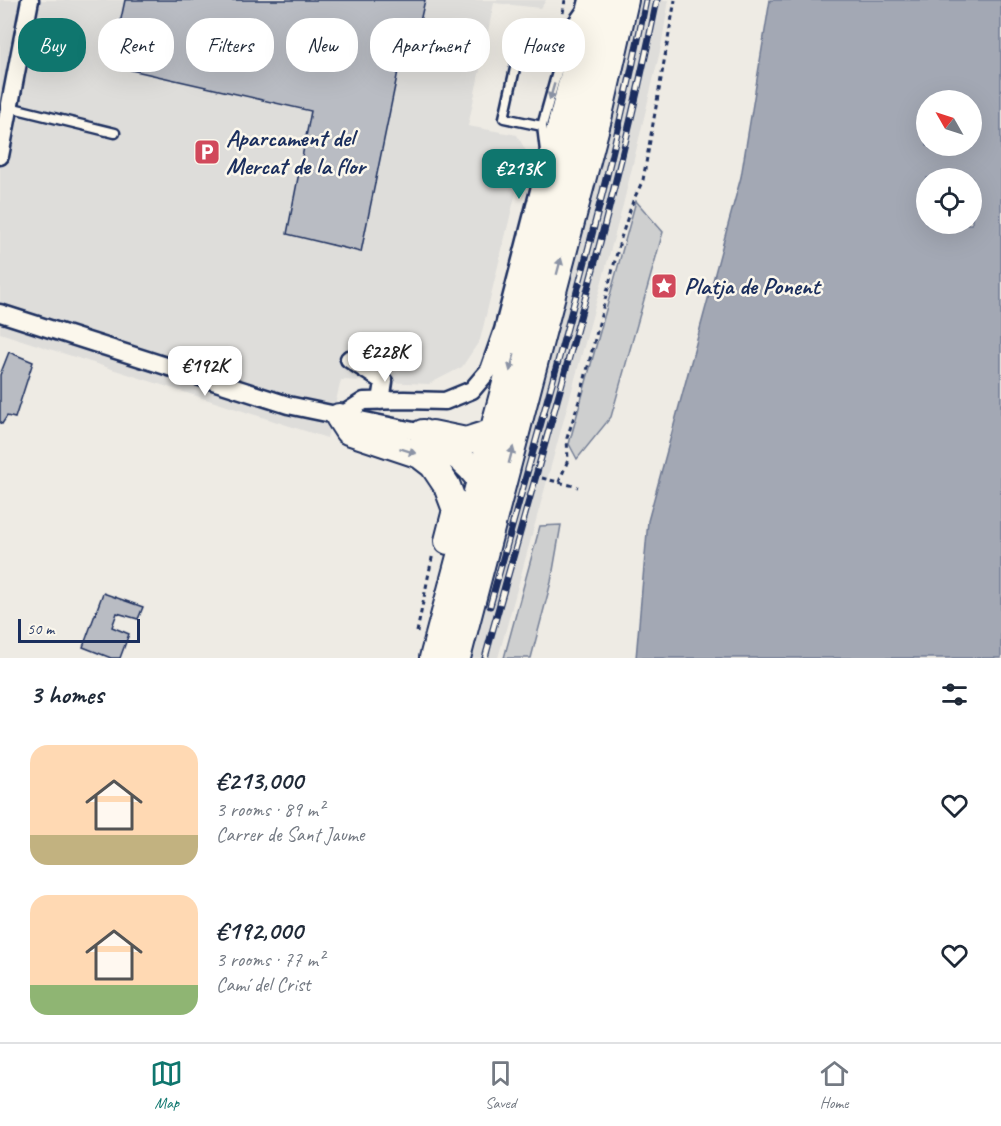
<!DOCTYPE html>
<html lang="en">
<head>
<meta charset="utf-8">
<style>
	:root { --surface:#fff; --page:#f6f6f7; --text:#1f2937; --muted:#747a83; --line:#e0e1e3; --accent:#0f766e }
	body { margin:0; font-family:Caveat,sans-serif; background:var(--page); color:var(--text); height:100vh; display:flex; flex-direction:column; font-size:22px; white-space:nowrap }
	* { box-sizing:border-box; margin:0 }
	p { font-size:20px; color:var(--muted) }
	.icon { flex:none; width:33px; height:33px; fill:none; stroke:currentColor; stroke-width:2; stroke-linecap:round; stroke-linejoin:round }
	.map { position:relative; height:658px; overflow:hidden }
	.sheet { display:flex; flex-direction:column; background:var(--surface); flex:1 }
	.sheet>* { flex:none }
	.banner { position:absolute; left:18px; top:18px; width:600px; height:54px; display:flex; gap:12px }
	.needle { width:39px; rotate:309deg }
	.tools { position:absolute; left:916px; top:90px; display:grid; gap:12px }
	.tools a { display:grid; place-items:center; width:66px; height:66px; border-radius:50%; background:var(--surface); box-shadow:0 6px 24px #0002; font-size:30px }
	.scale { position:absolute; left:18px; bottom:15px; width:122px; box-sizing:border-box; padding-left:6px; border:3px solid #1b2f5e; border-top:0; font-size:16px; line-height:21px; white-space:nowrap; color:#1b2f5e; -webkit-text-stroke:4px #fbf7ec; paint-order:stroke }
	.price { position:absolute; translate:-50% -51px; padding:0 14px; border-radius:12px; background:#fff; color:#222; font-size:20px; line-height:39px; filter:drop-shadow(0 2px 3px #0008) }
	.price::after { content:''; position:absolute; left:50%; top:36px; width:18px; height:14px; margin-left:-9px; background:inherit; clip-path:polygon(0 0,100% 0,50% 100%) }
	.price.current { background:var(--accent); color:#fff }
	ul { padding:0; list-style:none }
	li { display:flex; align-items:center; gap:18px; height:150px; padding:0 30px }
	li span { display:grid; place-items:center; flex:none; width:168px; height:120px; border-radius:18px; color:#555 }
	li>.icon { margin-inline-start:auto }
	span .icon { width:72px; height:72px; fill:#fffc; stroke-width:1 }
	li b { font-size:26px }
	h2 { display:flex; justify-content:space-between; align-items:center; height:72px; padding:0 30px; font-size:26px }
	.tag { padding:0 21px; border-radius:24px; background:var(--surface); box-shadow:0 6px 24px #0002; font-size:21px; line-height:54px }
	.tag.current { background:var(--accent); color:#fff }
	.tab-bar { display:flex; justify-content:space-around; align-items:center; height:84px; border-top:2px solid var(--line); background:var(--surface); font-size:16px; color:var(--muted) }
	.tab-bar a { display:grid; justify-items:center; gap:3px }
	.tab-bar .current { color:var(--accent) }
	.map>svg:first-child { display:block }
</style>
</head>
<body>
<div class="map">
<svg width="1001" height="658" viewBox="0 0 1001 658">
	<rect width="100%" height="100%" fill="#eeebe4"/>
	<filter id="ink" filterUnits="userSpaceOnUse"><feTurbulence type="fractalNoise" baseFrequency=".0167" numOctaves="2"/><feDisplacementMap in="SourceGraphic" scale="12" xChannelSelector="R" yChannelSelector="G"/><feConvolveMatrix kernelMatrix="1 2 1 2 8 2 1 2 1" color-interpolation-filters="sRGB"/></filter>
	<g filter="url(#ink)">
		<path fill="#deddda" d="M0,0h546l-5,8 -47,-5 -26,123 49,9 9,16 -46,189 -18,27 -33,17 -88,-4 -14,58 -327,-105z
			M637,0h32l-8,47 -38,158 -125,453h-30l127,-470 36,-149z"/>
		<path fill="#cecfcf" stroke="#747f96" stroke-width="1.5" d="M636,201l27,31 -52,185 -34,42 -8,-15z
			M561,525l-10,57 -20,76h-27l36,-132z"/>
		<path fill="#a3a8b4" stroke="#6d7892" stroke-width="1.5" fill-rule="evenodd" d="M770,0h231v658h-365l12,-137 93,-344zM927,100h45v46h-45zM927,178h45v46h-45z"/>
		<path fill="#b9bcc3" stroke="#1b2f5e" stroke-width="1.5" d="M125,0h300l-10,43 -10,-6 -44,215 -74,-18 24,-123 -180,-41 -19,-9z
			M9,352l24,10 -18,56 -8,-2 -5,8 -2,-1v-48z
			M103,593l40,14 -5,12 -21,-6 -5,14 17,7 -9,24h-9l-28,-11z"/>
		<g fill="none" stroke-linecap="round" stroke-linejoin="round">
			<defs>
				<path id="lane" d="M9,107l106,26
					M542,126l-38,-8 20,-90 42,3
					M545,151l-3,-25 15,-54 9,-41 15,-21"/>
				<path id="street" d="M0,156l30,-156
					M0,313l288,92 135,28
					M349,359l35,23 -3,19
					M339,417l25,-16 40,-1 41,1 27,-11 17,-20 14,-40 85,-330"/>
				<path id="primary" d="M339,417l9,14 72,24 13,10 14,21 9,24 -8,31
					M423,433c25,16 52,31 63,59
					M432,434l34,7 28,-9 11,-7
					M433,658l89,-335 79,-323
					M457,658l141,-539 27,-119"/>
			</defs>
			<use href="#lane" stroke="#1b2f5e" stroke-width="13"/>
			<use href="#street" stroke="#1b2f5e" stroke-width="21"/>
			<use href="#primary" stroke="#1b2f5e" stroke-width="30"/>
			<path stroke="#1b2f5e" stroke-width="3" stroke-dasharray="4.5 4.5" stroke-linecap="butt" d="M563,13l2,-13
				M542,478l36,9
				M559,482l9,-22 -1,-22 13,-40 40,-157 13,-40 10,-21 32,-180
				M417,632l16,-79"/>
			<use href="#lane" stroke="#fbf7ec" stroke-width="8"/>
			<use href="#street" stroke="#fbf7ec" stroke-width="16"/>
			<use href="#primary" stroke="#fbf7ec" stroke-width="26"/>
			<defs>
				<path id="rail" d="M490,606c55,-201 116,-402 156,-606
					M485,658c60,-219 127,-436 172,-658"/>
			</defs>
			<use href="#rail" stroke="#1b2f5e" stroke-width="7"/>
			<use href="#rail" stroke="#fbf7ec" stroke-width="4.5" stroke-dasharray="14" stroke-linecap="butt"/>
		</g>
		<defs><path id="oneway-solid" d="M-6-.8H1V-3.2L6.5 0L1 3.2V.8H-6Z" transform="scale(1.5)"/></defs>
		<g fill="#8b93a5">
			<use href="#oneway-solid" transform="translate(552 92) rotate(106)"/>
			<use href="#oneway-solid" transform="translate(559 266) rotate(-75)"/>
			<use href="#oneway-solid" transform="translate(512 363) rotate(105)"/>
			<use href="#oneway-solid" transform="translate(408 451) rotate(18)"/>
			<use href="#oneway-solid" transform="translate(511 455) rotate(-75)"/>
		</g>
	</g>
	<defs>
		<symbol id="parking-square" viewBox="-11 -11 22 22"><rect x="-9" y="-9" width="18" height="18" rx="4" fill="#d1495b" stroke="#fbf7ec"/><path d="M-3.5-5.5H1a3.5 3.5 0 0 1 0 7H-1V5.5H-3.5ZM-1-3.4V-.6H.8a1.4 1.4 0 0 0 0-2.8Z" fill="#fff"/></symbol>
		<symbol id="sight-square" viewBox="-11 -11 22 22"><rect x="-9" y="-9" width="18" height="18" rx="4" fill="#d1495b" stroke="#fbf7ec"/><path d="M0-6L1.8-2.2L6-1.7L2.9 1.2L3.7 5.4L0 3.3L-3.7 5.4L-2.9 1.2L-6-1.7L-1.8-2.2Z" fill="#fff"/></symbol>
	</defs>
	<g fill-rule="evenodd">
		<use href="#parking-square" x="192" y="137" width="30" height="30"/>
		<use href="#sight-square" x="649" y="271" width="30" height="30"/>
	</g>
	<g text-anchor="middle" stroke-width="5" stroke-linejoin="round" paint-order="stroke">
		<g font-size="24" font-weight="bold" fill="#1b2f5e" stroke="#fbf7ec" text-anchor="start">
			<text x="226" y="146">Aparcament del<tspan x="226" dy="28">Mercat de la flor</tspan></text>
			<text x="684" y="294">Platja de Ponent</text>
		</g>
	</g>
</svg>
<div class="tools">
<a><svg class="needle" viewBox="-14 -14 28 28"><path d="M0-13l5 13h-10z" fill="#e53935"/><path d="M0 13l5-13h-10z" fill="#747a83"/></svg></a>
<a><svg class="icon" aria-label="locate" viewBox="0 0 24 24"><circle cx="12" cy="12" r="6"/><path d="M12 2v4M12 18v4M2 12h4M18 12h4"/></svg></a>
</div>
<div class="scale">50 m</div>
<b class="price current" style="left:519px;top:200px">€213K</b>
<b class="price" style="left:385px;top:383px">€228K</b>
<b class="price" style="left:205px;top:397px">€192K</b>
<div class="banner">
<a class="tag current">Buy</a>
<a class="tag">Rent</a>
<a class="tag">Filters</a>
<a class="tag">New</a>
<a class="tag">Apartment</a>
<a class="tag">House</a>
</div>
</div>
<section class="sheet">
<h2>3 homes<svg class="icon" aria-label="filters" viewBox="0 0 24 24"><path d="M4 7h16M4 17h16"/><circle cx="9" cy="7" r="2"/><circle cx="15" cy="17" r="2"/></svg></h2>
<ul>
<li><span style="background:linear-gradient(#ffd9b3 75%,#c2b280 0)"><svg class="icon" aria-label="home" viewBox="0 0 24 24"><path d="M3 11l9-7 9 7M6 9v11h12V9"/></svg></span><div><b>€213,000</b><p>3 rooms · 89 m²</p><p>Carrer de Sant Jaume</p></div><svg class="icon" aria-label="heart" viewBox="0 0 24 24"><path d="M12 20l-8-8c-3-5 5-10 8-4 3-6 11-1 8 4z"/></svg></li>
<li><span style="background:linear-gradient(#ffd9b3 75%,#8fb573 0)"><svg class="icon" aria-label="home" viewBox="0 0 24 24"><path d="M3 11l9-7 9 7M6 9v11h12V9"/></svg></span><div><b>€192,000</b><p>3 rooms · 77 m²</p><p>Camí del Crist</p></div><svg class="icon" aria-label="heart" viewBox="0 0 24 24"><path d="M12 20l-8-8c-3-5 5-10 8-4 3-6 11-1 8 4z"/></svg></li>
</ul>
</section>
<nav class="tab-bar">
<a class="current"><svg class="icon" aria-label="map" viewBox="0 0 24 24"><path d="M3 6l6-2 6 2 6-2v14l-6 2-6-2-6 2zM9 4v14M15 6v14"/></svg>Map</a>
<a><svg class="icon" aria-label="saved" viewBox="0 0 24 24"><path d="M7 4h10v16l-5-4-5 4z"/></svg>Saved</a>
<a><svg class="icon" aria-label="home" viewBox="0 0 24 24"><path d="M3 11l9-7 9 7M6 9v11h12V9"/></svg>Home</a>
</nav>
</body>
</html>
